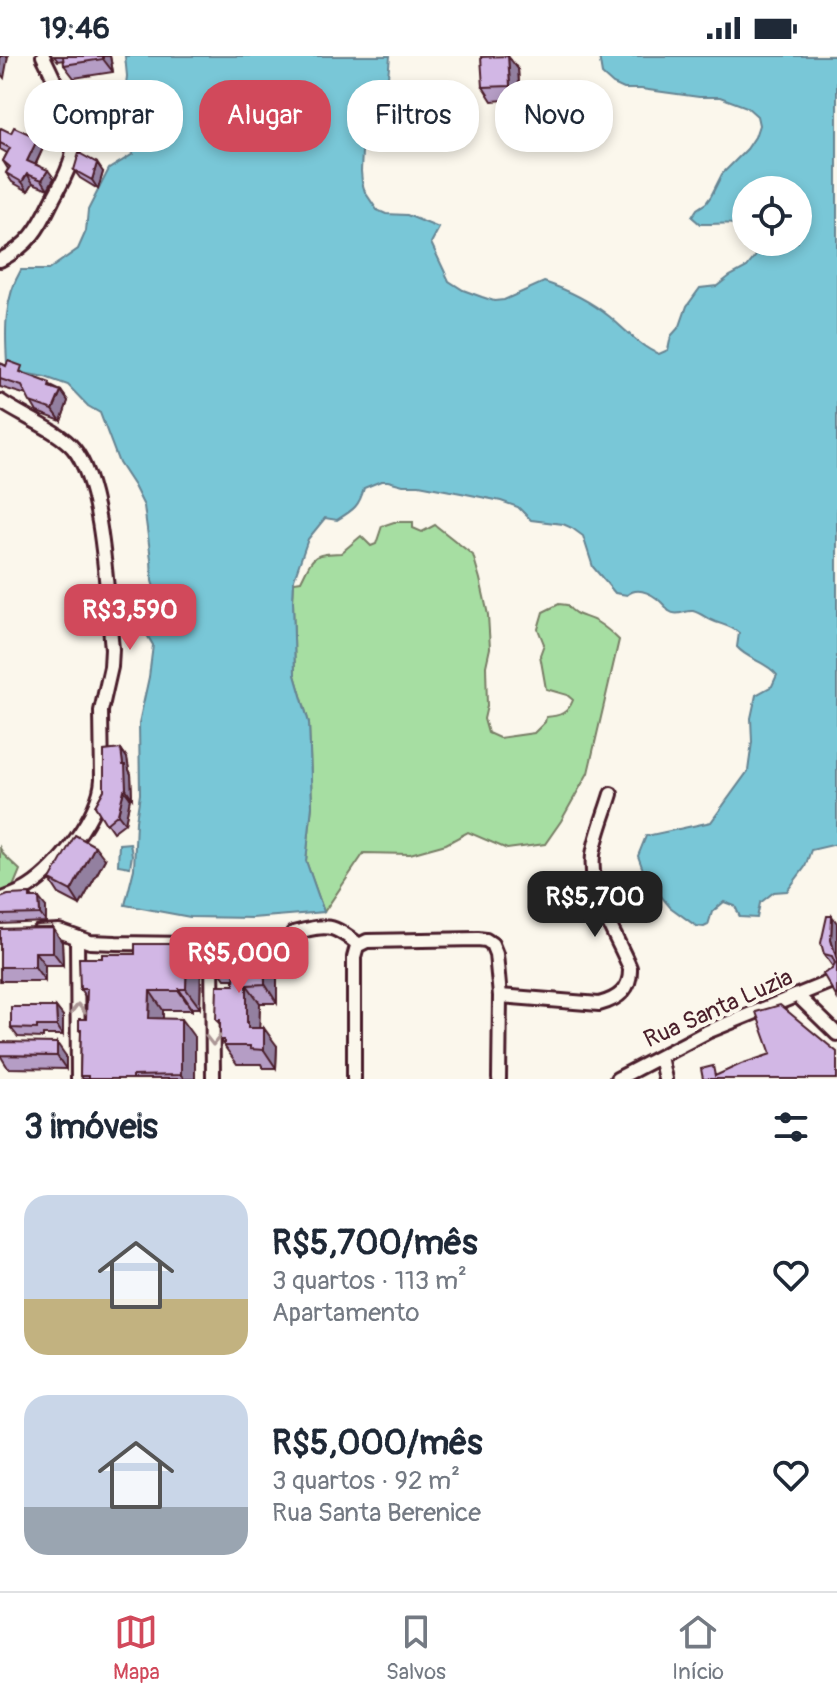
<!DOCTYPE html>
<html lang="pt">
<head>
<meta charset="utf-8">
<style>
	:root { --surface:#fff; --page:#f2f2f3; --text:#1f2937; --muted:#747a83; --line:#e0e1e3; --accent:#d1495b }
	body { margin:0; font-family:Pangolin,sans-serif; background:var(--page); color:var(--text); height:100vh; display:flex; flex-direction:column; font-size:30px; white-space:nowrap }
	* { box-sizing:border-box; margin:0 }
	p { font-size:26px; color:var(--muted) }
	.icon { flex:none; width:44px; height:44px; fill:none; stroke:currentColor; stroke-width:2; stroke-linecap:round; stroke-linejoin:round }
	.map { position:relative; height:1023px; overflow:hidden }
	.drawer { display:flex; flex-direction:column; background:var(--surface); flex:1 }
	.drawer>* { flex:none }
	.banner { position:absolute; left:24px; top:24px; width:790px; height:72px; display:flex; gap:16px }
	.tools { position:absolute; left:732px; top:120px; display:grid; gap:16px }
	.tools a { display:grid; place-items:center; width:80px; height:80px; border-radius:50%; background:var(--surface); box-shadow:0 4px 12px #0003; font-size:40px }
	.price { position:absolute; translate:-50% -68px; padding:0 18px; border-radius:16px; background:var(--accent); color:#fff; font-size:26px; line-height:52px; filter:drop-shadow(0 2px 4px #0008) }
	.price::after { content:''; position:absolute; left:50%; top:48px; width:24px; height:18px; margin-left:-12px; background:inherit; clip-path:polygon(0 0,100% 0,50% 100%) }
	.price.active { background:#222; color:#fff }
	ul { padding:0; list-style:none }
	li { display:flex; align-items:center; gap:24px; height:200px; padding:0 24px }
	li span { display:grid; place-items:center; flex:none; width:224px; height:160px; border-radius:24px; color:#555 }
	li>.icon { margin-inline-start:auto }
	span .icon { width:96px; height:96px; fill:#fffc; stroke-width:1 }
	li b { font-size:34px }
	h2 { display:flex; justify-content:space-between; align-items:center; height:96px; padding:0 24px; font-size:34px }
	.tag { padding:0 28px; border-radius:32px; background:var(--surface); box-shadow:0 4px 12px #0003; font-size:28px; line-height:72px }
	.tag.active { background:var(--accent); color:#fff }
	.status { display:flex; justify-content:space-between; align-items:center; height:56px; padding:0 40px; background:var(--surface); direction:ltr }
	.status svg { height:22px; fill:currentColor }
	.tab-bar { display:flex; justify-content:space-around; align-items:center; height:112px; border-top:2px solid var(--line); background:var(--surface); font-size:22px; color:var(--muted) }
	.tab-bar a { display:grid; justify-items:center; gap:4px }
	.tab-bar .active { color:var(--accent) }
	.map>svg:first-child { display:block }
</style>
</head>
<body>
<div class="status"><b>19:46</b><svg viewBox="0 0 49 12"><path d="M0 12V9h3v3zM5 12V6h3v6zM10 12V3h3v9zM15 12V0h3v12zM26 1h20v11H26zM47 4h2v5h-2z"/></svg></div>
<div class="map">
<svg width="837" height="1023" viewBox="0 0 837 1023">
	<rect width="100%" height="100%" fill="#fbf7ec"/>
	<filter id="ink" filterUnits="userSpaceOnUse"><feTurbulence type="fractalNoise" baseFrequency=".0125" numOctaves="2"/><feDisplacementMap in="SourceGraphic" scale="16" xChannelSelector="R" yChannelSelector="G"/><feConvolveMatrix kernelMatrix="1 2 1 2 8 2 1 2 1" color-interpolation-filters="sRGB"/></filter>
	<g filter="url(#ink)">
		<path fill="#a6dea2" stroke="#787e66" stroke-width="2" d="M394,466h19v6l9,4 13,-7 38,30 7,24 8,36 2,33 -4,18 1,40 -3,13 4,14 11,5 35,-5 11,-11 1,-5c14,-1 22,-4 27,-17l-6,-5 -21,-6 -6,-34 4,-11 -6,-15 5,-17 16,-8 8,1c8,12 18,10 30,17 8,5 15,11 22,18l-31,133 -27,48 -16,23 -38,5 -39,-17 -22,12 -36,10 -46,-1 -40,59 -18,-51 6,-55 -3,-83 -14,-48 -2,-74 1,-19 7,-1c13,-26 11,-27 40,-28l20,-17 10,10 5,-2 6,-18z
			M0,792l4,7 16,15 -7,17 -13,5z"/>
		<path fill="#79c7d7" stroke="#668492" stroke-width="2" d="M125,0h265l-3,31 -25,65 -1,19 1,11 3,10 12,18 9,4 21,1 32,13 -8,15 18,38 14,9 19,7 12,4 10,-1 40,-18c24,8 45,18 66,35 13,11 33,32 49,37l9,-4 3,-14 9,-10 7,-20 13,-18 17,-2 13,-10 17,-9 11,-14 -1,-11h41v-52h-52v38c-20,-8 -26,-3 -46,-4l-8,-7 5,-8 9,-6 5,-7 11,-22 25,-25 8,-12 4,-12 -2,-9 -10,-9 -27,-10h-21l-58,-8h-17l-11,-5 -11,-10 -3,-18h238v788l-26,6 -6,17 -18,24 -13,1 -14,11 -3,15 -17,-1 -5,-11 -11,-4 -12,10 -4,13 -4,2 -8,-1 -26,-19 -24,-29 -8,-22 8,-20 65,-14 37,-51 4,-29 -1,-24 5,-23 16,-9 5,-11c-11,-14 -29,-15 -40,-28l2,-14c-9,-8 -18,-8 -28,-13 -6,-3 -11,-7 -18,-9 -8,-1 -16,6 -24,0 -2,-1 -2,-3 -4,-5 -10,-11 -26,-21 -38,-11l-12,-2 -22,-26 -10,-31 -11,-8 -9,-4 -32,-4 -13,-13 -17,-6 -40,-8 -42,-8h-16l-15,-4h-7l-17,7c-5,19 -11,22 -27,32l-12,-2 -17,21 -14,40 -1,22 2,74 14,48 3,83 -6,55 18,51 -72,6 -62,-1 -65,-12 9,-36 2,-48 4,-27 -1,-71 10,-46 4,-32 -6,-10 5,-22 6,-13 -6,-19 -1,-22 -7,-53 -10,-20 -15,-23 -19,-50 -12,-7 -20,-21 -23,-8 -22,-4 -16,-10c-2,-33 -3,-64 14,-93h27l30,-21 8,-18 2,-21 21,-41 24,-15 -10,-12 -1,-19 5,-47z
			M130,787l2,12 -2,12 -12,-2 1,-21z"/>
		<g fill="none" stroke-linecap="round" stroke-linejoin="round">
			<defs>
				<path id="minor" d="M0,204c29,-15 38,-30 52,-59 7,-14 17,-29 20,-45 6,-31 -16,-73 -29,-100
					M0,345c20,14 59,30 73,47 31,36 34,152 39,201l-1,18 -10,44 1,68c-2,36 -44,89 -73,108 -9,6 -19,9 -29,13
					M39,876l20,-1 31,11 26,1 151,2
					M293,877c33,-8 38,-11 66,12
					M77,882l1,141
					M212,889l1,134
					M500,940l99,8c19,-5 32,-14 31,-36 -15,-36 -41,-72 -37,-113 3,-20 12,-41 18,-61
					M798,940l39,38
					M660,1001l5,22
					M354,1023v-122l3,-11 10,-5 111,-2 8,1 6,4 4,10 4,42 -1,83
					M617,1023l90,-47 130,-53"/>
			</defs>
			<use href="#minor" stroke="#4a1f2b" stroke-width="18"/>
			<use href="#minor" stroke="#fbf7ec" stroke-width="12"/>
		</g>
		<path fill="#b59dc5" stroke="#4a1f2b" stroke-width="2" d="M54,0h56l3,16 -39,6 -10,-13v-5l-6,1z
			M518,13l2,30 -28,2 -9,-14z
			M0,73l11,4 27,5 6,8 -8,18 18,14 -6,11 -15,-6 -5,8 -16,-9 -6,-9 2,-4 -5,-8 4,-8 -7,-4z
			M74,114l29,2 -5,17 -18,-11z
			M0,307l28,12 33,16 7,10 -7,20 -24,-9 -10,-17 -27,-8z
			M121,693l6,9 2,12 2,4 1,24h-2l-5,25 -12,9 -18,-26 9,-16z
			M105,803l-25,46 -21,-11 -9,-14z
			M30,838l3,4 13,9v15l-46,2v-26z
			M832,860l5,82 -5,-29 1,-2 -9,-13z
			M53,872l9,14 1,23h-18v16h-45v-52z
			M248,888l2,2 27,19v38h-17l-1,25 18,18 -1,22h-13l-2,-4h-24l-17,-24v-16l-4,-4 18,-35v-6h-9l-13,-18 17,-15z
			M201,907l-1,45h-8v2h-29v9l32,19v41h-113l-2,-3 1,-44 -2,-2 7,-11 1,-20 -7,-10z
			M56,951l7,9v19h-20v3l-25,-1 -7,-9z
			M0,999l66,1v13l-58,-1z"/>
		<path fill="#9380a0" stroke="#4a1f2b" stroke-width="2" d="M0,0h8l-4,22 -4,-5z
			M103,0h7l3,16 -10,-13z
			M508,0l10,13 2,30 -10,-13z
			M38,82l6,8 -11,23 -6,-8z
			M97,107l6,9 -5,17 -6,-9z
			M48,114l6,8 -6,11 -6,-9z
			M27,118l6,9 -5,8 -6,-9z
			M61,335l7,10 -7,20 -8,-11z
			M121,693l6,9 2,12 2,4 1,24 -6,-9z
			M124,734l6,8 -5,25 -7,-9z
			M95,790l10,13 -25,46 -9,-14z
			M39,842l7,9v15l-6,-8z
			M832,860l5,7v37l-6,-20z
			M53,872l9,14 1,23 -10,-13z
			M187,888l14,19 -1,45 -14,-19z
			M264,890l13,19v38l-12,-19z
			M35,896l10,13v16l-10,-14z
			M247,929l13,18 -1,35 -11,-10 -1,-6z
			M179,933l13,19v2l-13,-19z
			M150,935l13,19v28l-14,-20z
			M56,951l7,9v19l-6,-9z
			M181,963l14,19v41h-11l-3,-4z
			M264,972l13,18 -1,22 -12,-18z
			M57,987l9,13v13l-9,-13z"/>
		<path fill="#d2b7e5" stroke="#4a1f2b" stroke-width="2" d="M63,0h40v3l-39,6z
			M508,0l2,30 -27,1 -2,-30z
			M14,71l24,11 -11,23 21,9 -6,10 -15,-6 -5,8 -16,-9 4,-6 -7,-6 7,-13 -10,-5v-14l1,-1 10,5z
			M79,97l18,10 -5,17 -18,-10z
			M8,305l14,5 -2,6 30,11 -1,4 12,4 -8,19 -23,-8 -8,-16 -22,-7v-16l6,3z
			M121,693l2,16h2l1,24 -2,1 -6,24 -12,10 -11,-18 9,-16v-39z
			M75,779l20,11 -24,45 -21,-11z
			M30,838v4h9l1,16 -40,1v-17l8,-3z
			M827,860h5l-1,24 6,20v38l-14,-24 9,-5 3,-6 -3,-7 -8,-2 -3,-11z
			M53,872v24h-18v15h-35v-38z
			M229,887l19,1v2h16l1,38 -18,1v37h1v6h16v22l-14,-1v-3h-26v-6h-4v-20h-4l1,-35h17l1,-24h-23v-15h17z
			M135,888h52l-1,45h-7v2h-29l-1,27 32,1v56l-49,1v3h-44v-3h-8l1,-46h-2v-11h7l1,-30h-7l-1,-31h23v-4h33z
			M780,949l57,47v27h-134l-2,-10 12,-3 2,10 26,-12 30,-10 -15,-42z
			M11,951h45l1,19h-20v3l-26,-1z
			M0,986l57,1v13l-57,-1z"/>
		<defs><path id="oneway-chevron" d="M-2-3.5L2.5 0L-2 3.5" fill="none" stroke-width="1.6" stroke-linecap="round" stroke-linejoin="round" transform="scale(2)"/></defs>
		<g stroke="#ab9695">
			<use href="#oneway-chevron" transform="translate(78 953) rotate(-90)"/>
			<use href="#oneway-chevron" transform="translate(213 984) rotate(90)"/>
		</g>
	</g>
	<g text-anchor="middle" stroke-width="8" stroke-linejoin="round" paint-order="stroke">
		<g font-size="24" fill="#4a1f2b" stroke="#fbf7ec">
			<text transform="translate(718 952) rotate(-24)" y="8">Rua Santa Luzia</text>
		</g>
	</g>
</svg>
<div class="tools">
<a><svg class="icon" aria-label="locate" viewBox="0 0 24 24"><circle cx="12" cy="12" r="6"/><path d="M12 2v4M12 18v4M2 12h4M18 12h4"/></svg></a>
</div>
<b class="price" style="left:130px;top:596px">R$3,590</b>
<b class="price active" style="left:595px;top:883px">R$5,700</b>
<b class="price" style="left:239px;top:939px">R$5,000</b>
<div class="banner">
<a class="tag">Comprar</a>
<a class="tag active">Alugar</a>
<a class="tag">Filtros</a>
<a class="tag">Novo</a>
</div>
</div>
<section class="drawer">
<h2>3 imóveis<svg class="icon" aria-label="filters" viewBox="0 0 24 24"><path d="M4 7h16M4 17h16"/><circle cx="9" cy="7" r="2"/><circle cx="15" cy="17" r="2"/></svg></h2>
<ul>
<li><span style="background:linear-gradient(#c9d6e8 65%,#c2b280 0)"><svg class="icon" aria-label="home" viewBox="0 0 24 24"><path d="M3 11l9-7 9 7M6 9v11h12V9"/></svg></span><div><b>R$5,700/mês</b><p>3 quartos · 113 m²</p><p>Apartamento</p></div><svg class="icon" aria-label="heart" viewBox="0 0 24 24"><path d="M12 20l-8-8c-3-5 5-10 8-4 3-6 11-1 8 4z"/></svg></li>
<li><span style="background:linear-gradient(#c9d6e8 70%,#9aa5b1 0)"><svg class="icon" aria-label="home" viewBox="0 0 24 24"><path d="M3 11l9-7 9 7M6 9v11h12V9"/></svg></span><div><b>R$5,000/mês</b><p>3 quartos · 92 m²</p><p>Rua Santa Berenice</p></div><svg class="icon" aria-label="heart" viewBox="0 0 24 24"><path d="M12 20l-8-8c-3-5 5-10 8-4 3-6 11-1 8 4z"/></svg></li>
</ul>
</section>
<nav class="tab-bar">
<a class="active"><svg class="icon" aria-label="map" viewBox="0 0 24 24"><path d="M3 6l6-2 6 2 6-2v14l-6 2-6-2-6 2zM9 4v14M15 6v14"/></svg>Mapa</a>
<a><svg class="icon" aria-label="saved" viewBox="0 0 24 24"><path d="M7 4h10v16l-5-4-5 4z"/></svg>Salvos</a>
<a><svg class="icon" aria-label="home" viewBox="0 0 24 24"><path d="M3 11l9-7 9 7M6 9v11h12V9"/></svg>Início</a>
</nav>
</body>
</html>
